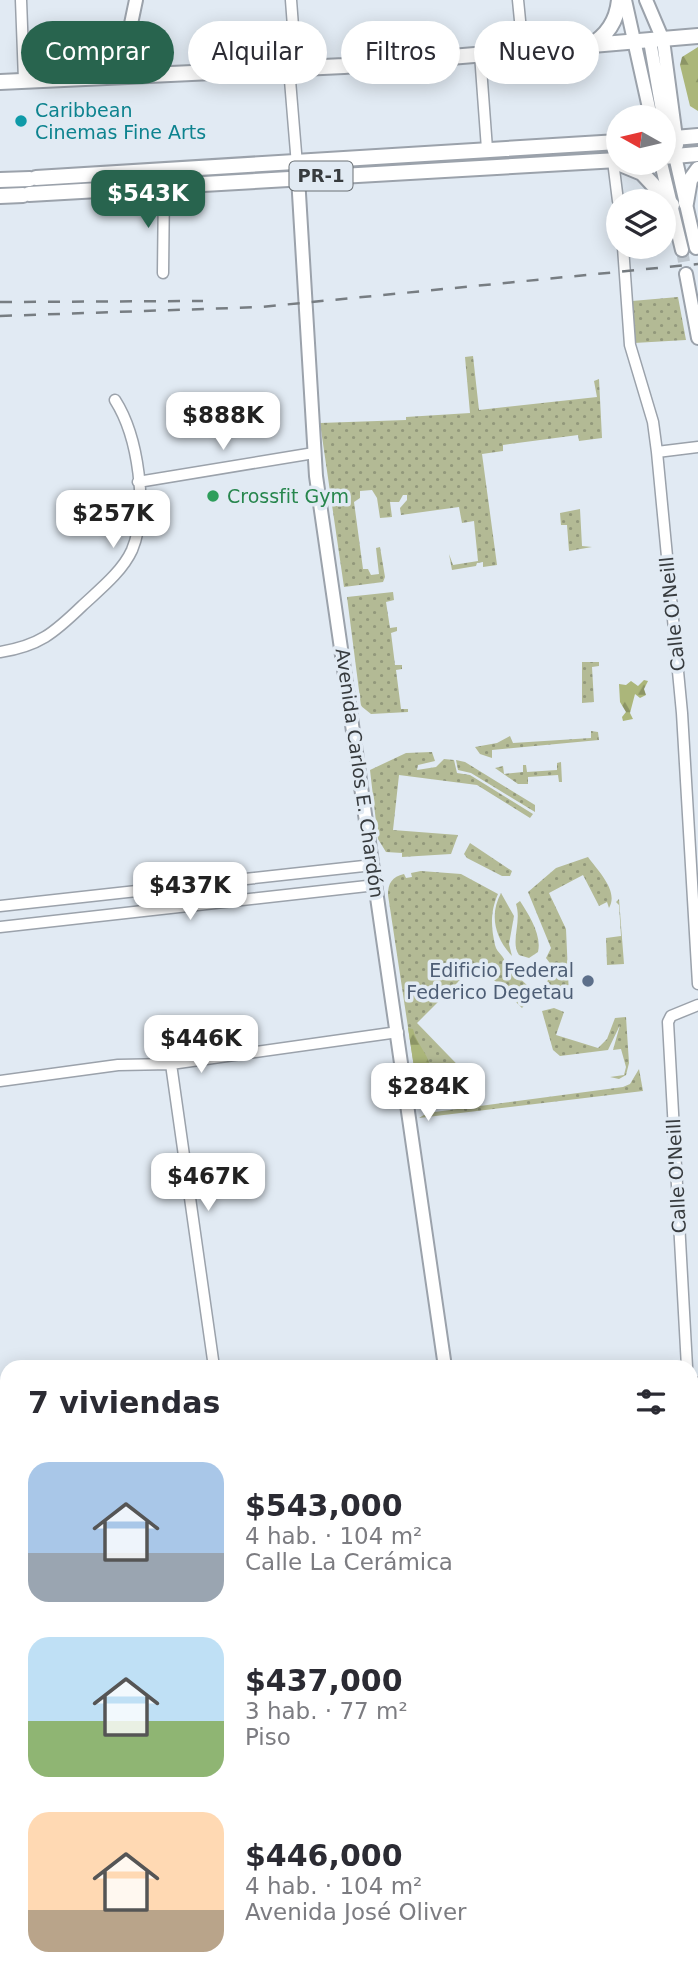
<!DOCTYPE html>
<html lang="es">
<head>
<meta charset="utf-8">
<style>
	:root { --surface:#fff; --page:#f7f7f7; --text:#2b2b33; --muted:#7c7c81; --accent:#28644e }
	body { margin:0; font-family:"DejaVu Sans",sans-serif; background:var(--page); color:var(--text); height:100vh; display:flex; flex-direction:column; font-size:26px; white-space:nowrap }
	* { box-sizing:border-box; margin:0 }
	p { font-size:23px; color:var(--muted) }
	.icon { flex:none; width:38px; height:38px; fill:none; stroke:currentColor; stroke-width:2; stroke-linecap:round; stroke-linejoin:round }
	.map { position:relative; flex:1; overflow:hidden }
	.side { position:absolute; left:0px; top:1360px; width:698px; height:625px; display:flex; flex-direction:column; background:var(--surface); border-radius:21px 21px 0 0; box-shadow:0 4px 18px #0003 }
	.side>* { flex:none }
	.banner { position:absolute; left:21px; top:21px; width:656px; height:63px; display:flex; gap:14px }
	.needle { width:46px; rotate:278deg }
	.fabs { position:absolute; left:606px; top:105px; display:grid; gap:14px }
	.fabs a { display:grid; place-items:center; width:70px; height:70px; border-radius:50%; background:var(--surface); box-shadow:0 4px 18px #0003; font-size:35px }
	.price { position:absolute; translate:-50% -60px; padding:0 16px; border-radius:14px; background:#fff; color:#222; font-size:23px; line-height:46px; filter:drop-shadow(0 2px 4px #0008) }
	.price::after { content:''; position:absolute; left:50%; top:42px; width:21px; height:16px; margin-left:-10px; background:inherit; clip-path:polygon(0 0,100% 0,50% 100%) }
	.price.on { background:var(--accent); color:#fff }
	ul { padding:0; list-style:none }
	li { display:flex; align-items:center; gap:21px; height:175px; padding:0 28px }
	li span { display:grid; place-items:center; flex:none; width:196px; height:140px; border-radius:21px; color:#555 }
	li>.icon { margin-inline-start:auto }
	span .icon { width:84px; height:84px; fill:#fffc; stroke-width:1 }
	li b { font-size:30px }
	h2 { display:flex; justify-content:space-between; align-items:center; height:84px; padding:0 28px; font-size:30px }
	.pill { padding:0 24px; border-radius:32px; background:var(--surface); box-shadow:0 4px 18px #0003; font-size:24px; line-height:63px }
	.pill.on { background:var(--accent); color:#fff }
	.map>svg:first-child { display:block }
</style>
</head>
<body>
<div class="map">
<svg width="698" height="1984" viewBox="0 0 698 1984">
	<defs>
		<pattern id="grass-dots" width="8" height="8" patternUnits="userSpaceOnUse" patternTransform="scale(1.75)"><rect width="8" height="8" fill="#b3ba95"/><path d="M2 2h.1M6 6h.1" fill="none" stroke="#92987b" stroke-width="1.8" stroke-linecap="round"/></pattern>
		<pattern id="forest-firs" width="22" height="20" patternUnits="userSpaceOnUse" patternTransform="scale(1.75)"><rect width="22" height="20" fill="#abb67a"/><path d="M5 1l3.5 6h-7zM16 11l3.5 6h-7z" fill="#8c9565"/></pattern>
	</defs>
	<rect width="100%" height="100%" fill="#e1eaf3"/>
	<path fill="url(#grass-dots)" d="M678,297l8,43 -52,3 -2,-42z
		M473,356l6,54 118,-13 -3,-16 5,-2 3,59 -23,3 -1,-6 -75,10v6l-21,3 15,111 -14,2v-5l-6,1 -1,3 -24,4 -3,-16 4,11 25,-4 -4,-40 -12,2 -3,-16 -58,8 -1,-7 7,-8v-5h-4l-4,7h-9l2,15 -12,1 -3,-20 -5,-8 -12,1v7l-6,4 9,67h5l3,6 8,-1 -3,-26 4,-1 5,30 -2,5 -39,5 -24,-164 86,-3v-3l64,-4 -5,-56z
		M580,509l2,37 10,1 -23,4 -2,-26h-6l-1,-12z
		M393,592l1,8 -8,2 4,26 7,-1v4l-6,2 4,32h7v4l-6,1 5,39h7v3l-37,2 -10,-8 -14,-109z
		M582,662h17v4l-7,1 2,35 -12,1z
		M591,731l7,1 1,8 -107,10v8l-12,-4 -5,-7 22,-4 13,-7 3,7 78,-5z
		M432,752l3,9 -17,4 -1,5 19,-3 8,-8 10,1 3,13 13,2 63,39 -3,4 -53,-33 -78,-10 -6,55 65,5 -7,19 -49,3v-4l-16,-1 -8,-13 -8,-69 36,-17z
		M456,760l9,2 70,43v7l-64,-39 -13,-3z
		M561,762l1,20h-3l-1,-7 -30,2v7h-10l-23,-16 8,-2 1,8 19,-2v-7h3l1,7 30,-2v-7z
		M470,843l42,28 -2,5h-8l-35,-18 -3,-4z
		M588,857c10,14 31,34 21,51l-2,-6 -8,4 -16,-31 -34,18 17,36 3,67 -1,4 -26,-5 11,-28 -7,-9 5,-10 -23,-56 28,-24z
		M421,871l40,3 37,20c-8,18 -7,33 -3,51 2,9 10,10 10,19l27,26 -3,10 -7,8 -45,-45 -60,60 62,64 -13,1 -1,6 -46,6 -31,-205c0,-12 4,-18 16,-21l2,4 6,-1 -1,-4z
		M501,893l13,23 -5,28 3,12c-17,-18 -23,-41 -11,-63z
		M619,899l5,65 -17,1 -1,-27 15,-2 -2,-31 -3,-3z
		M520,901c9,14 22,34 18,51l-9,6 -10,-3c-9,-13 3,-33 -3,-51z
		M554,1008l10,4 -8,23 42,13 9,-9 8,-21 11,-1 3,46 -3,12 -7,4 -9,-2 14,-2 2,-8 -5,-18 -8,1 7,-25 -12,25 -48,6 -7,-6 -11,-39z
		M639,1069l4,22 -224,27 8,-5 196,-26 7,-3z
		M48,1978h111l-4,6h-118l-1,-4z"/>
	<path fill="url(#forest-firs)" d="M698,47v64l-8,-5 -10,-41 2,-8z
		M644,680l4,1 -4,8 2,6 -6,3 -5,-4 -5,19 3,6 -10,2 -1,-4 4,-5 -6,-10 -1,-18 7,1 5,-4 7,5z
		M408,1028l5,1c3,14 13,22 17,36l-3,4 6,9 -5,10 5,10 -14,2z"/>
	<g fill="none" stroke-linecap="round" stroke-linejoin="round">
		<path stroke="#bfc7cf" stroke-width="12" stroke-dasharray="12 6" stroke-linecap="butt" d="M682,250l4,24"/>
		<defs>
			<path id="street" d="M21,0l3,80
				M291,0l4,53 -6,15 9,109
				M518,0l5,51
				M480,54l7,95
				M613,161l5,40
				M623,247l7,98 23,77 4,30 25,261 16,271
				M163,273l1,-87
				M657,452l41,-5
				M138,482l176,-29
				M0,652c39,-6 54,-19 82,-46 17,-16 40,-34 50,-56 17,-41 6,-114 -17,-150
				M0,906l373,-41
				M0,927l376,-42
				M171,1064l43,303
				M0,1081l118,-16 53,-1 227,-32
				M687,1367l-19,-345 3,-6 27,-11
				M691,1455h7
				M0,1854l7,-2
				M0,1880l7,32
				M22,1978l1,6"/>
			<path id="secondary" d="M625,0l26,117
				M646,0l17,40 14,105
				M650,41l17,98 8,17 21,92
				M120,76l16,-76
				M661,163l21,87
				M298,177l18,299 129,891
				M686,274l12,64
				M691,1384h7
				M0,1458l7,-1
				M516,1978v6"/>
			<path id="primary" d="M589,46c18,-10 28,-25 30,-46
				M0,82l344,-16 354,-30
				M663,139l35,-3
				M663,157l35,-3
				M613,161l29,12 30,32
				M36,178l582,-36
				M0,180l30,-1
				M29,194l589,-34
				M0,196l23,-1
				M686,203l4,-23 8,-11"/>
			<path id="highway" d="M691,1839l7,-11
				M691,1881l7,-1
				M691,1908l7,-1
				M691,1932l7,-1
				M691,1961l7,-3
				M181,1984l19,-6
				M253,1984l23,-6
				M352,1984l26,-6
				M465,1984l27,-6
				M614,1984l29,-6"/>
		</defs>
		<use href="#street" stroke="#9ba2ab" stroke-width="13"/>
		<use href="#secondary" stroke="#9ba2ab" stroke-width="16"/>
		<use href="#primary" stroke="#9ba2ab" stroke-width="18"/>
		<use href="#highway" stroke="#9ba2ab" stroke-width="21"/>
		<use href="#street" stroke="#fff" stroke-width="10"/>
		<use href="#secondary" stroke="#fff" stroke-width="12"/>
		<use href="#primary" stroke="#fff" stroke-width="14"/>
		<use href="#highway" stroke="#fff" stroke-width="18"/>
		<path stroke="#777d82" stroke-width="2.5" stroke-dasharray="12 12" stroke-linecap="butt" d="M0,302l203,-1
			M0,316l261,-9 437,-43"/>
	</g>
	<circle fill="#0f9aa8" stroke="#e1eaf3" stroke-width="2.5" cx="21" cy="121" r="7"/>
	<circle fill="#2e9e5b" stroke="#e1eaf3" stroke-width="2.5" cx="213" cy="496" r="7"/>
	<circle fill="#5c6f8a" stroke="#e1eaf3" stroke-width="2.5" cx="588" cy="981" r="7"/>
	<g text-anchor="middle" stroke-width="7" stroke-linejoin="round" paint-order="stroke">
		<rect fill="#e1eaf3" stroke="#6a7074" stroke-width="2" x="289.5" y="161.5" width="63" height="29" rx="5"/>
		<g font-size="18" font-weight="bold" fill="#373b3e">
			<text x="321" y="182">PR-1</text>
		</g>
		<g font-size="19" fill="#0d838f" stroke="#e1eaf3" text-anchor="start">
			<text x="35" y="117">Caribbean<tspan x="35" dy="22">Cinemas Fine Arts</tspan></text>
		</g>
		<g font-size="19" fill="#27864d" stroke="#e1eaf3" text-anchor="start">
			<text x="227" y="503">Crossfit Gym</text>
		</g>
		<g font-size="19" fill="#373b3e" stroke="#e1eaf3">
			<text transform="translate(672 614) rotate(-96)" y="7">Calle O'Neill</text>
			<text transform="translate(360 773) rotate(82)" y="7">Avenida Carlos E. Chardón</text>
			<text transform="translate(676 1176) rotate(-93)" y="7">Calle O'Neill</text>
		</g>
		<g font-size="19" fill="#4e5e75" stroke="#e1eaf3" text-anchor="end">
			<text x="574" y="977">Edificio Federal<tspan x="574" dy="22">Federico Degetau</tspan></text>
		</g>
	</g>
</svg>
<div class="fabs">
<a><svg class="needle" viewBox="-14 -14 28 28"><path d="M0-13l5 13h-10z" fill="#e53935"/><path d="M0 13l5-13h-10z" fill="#7c7c81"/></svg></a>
<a><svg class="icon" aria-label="layers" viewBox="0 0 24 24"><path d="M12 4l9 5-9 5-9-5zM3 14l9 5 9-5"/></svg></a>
</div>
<b class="price on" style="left:148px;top:230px">$543K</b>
<b class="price" style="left:223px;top:452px">$888K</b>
<b class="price" style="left:113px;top:550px">$257K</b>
<b class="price" style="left:190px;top:922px">$437K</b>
<b class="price" style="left:201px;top:1075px">$446K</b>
<b class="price" style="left:428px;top:1123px">$284K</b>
<b class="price" style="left:208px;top:1213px">$467K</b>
<div class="banner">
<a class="pill on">Comprar</a>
<a class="pill">Alquilar</a>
<a class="pill">Filtros</a>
<a class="pill">Nuevo</a>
</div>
<section class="side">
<h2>7 viviendas<svg class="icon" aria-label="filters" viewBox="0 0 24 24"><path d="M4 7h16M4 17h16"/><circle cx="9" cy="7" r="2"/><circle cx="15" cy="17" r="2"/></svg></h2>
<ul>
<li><span style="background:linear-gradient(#a9c7e8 65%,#9aa5b1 0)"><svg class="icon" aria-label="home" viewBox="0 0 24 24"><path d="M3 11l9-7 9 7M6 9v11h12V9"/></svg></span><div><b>$543,000</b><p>4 hab. · 104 m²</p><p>Calle La Cerámica</p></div></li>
<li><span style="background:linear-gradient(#bfe0f5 60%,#8fb573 0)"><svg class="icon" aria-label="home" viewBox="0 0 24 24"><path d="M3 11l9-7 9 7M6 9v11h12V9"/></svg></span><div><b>$437,000</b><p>3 hab. · 77 m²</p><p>Piso</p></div></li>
<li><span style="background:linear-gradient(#ffd9b3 70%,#b9a48a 0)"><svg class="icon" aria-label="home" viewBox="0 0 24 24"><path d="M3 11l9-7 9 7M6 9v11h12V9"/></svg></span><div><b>$446,000</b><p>4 hab. · 104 m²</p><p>Avenida José Oliver</p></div></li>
</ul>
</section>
</div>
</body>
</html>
